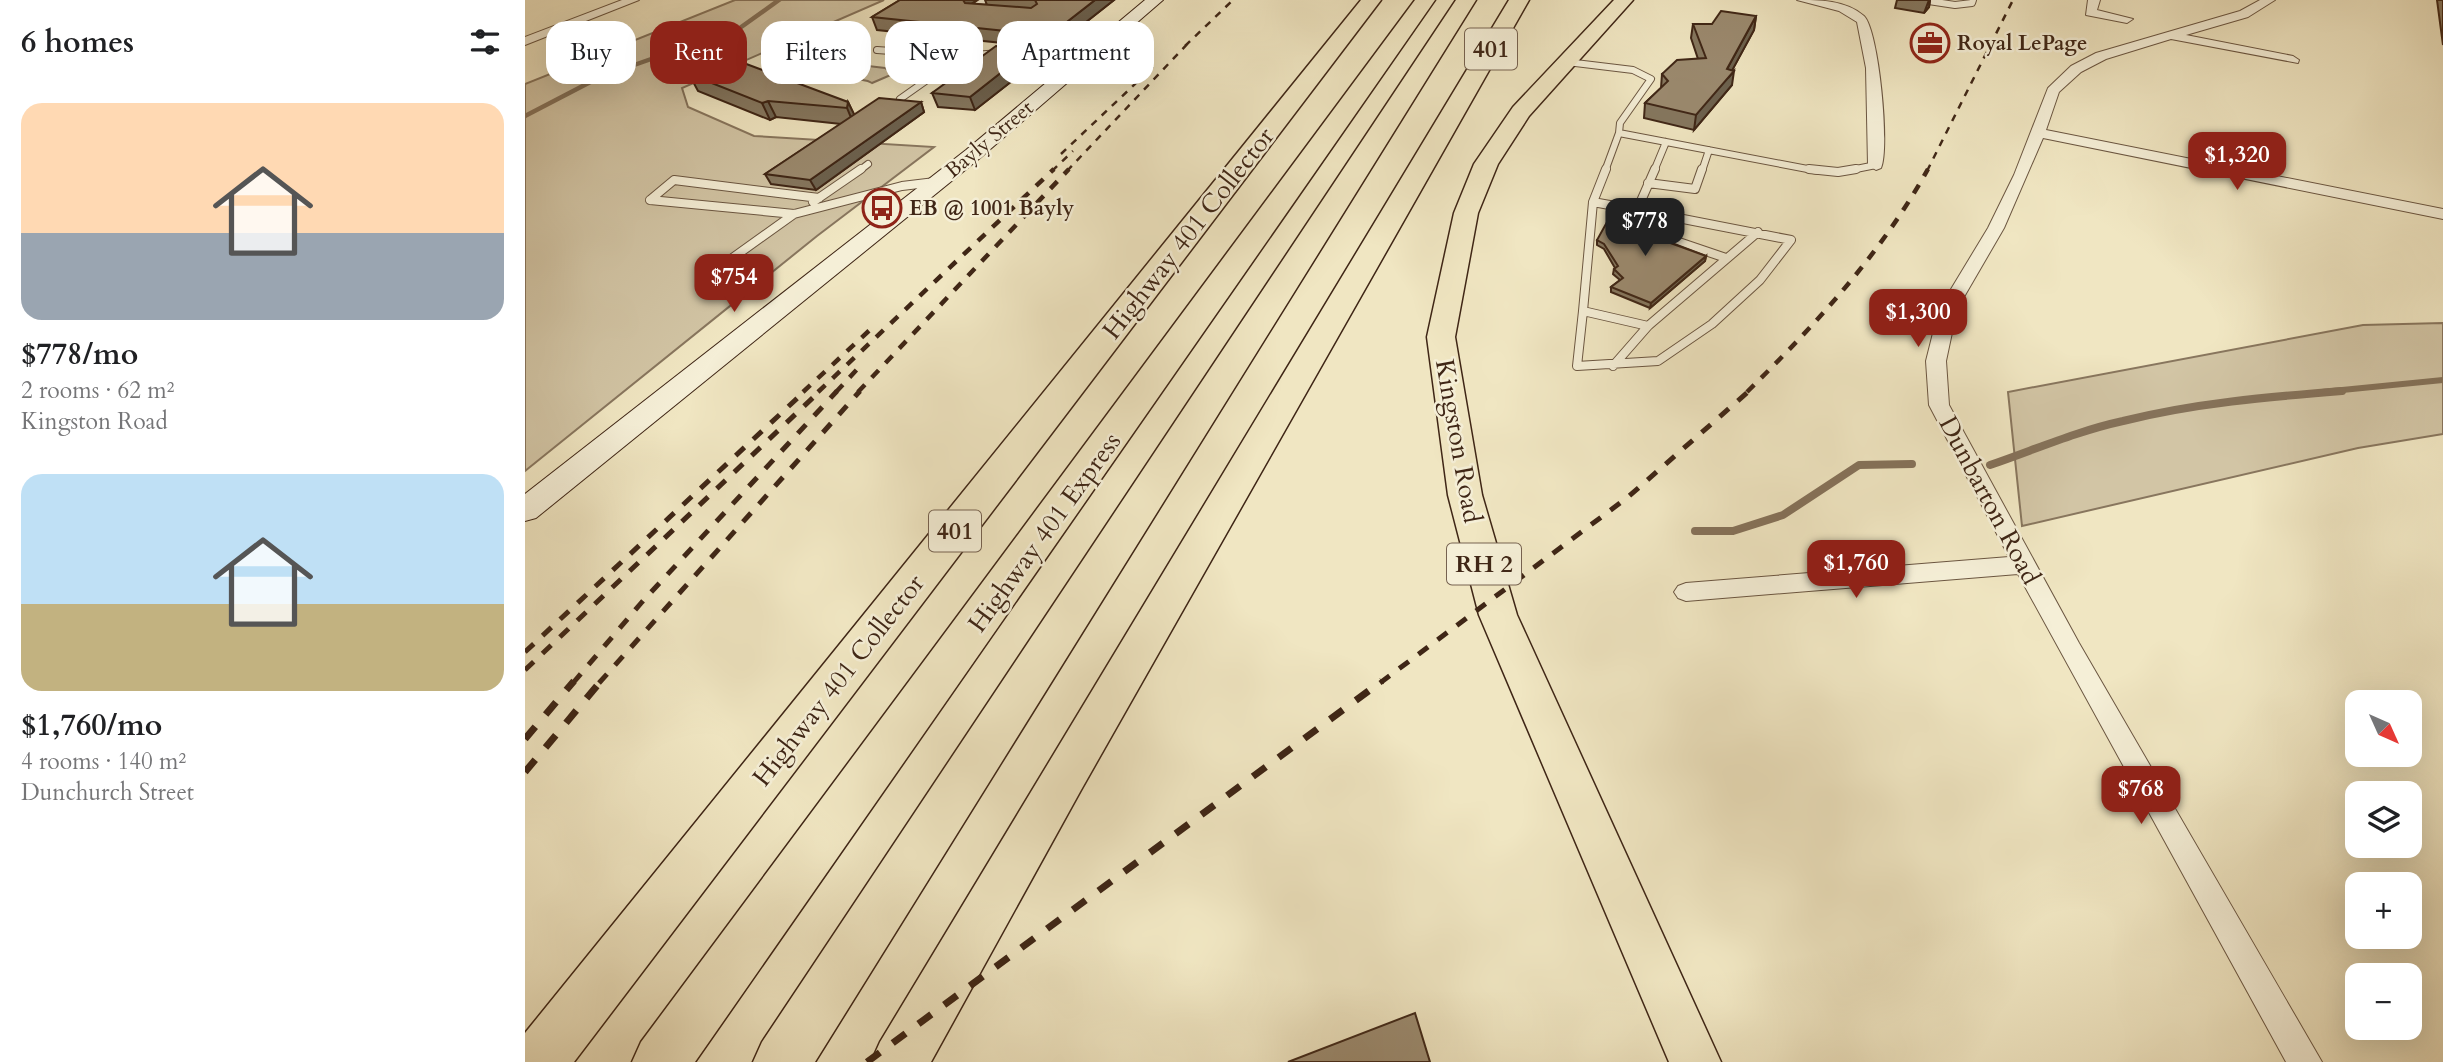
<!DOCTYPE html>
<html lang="en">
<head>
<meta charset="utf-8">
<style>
	:root { --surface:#fff; --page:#f2f2f2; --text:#202124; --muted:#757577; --accent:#8f2418 }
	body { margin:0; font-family:Cardo,serif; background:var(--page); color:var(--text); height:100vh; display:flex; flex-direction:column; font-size:26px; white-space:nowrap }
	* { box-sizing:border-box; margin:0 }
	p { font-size:23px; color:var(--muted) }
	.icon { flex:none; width:38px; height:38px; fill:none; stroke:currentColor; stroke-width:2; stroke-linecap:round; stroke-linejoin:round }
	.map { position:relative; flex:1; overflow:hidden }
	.panel { display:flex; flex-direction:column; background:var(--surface); width:525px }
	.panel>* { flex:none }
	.banner { position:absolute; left:21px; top:21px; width:665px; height:63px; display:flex; gap:14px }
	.needle { width:46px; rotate:135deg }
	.fabs { position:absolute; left:1820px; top:690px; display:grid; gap:14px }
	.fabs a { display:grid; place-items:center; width:77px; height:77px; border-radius:14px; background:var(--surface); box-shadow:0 7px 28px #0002; font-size:35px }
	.price { position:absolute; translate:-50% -60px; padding:0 16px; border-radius:14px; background:var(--accent); color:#fff; font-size:23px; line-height:46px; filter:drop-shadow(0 2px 4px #0008) }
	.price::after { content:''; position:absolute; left:50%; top:42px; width:21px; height:16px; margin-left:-10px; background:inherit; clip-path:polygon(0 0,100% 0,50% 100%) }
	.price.active { background:#222; color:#fff }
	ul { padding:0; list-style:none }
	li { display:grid; align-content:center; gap:14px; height:371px; padding:0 21px }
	li span { display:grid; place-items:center; height:217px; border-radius:21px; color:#555 }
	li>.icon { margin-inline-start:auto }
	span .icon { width:126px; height:126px; fill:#fffc; stroke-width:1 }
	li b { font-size:30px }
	h2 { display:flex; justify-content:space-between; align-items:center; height:84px; padding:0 21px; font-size:30px }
	.pill { padding:0 24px; border-radius:21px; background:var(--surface); box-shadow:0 7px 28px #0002; font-size:24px; line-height:63px }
	.pill.active { background:var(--accent); color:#fff }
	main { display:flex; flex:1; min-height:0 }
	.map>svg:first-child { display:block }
</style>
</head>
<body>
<main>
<section class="panel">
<h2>6 homes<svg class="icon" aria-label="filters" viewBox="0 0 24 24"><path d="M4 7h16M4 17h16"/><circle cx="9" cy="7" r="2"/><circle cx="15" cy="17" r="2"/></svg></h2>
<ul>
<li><span style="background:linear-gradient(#ffd9b3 60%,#9aa5b1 0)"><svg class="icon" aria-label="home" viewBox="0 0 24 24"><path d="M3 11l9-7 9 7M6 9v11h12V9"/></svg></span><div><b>$778/mo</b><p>2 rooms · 62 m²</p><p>Kingston Road</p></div></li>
<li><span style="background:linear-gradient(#bfe0f5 60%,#c2b280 0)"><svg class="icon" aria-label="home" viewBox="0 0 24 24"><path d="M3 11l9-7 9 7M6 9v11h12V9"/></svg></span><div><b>$1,760/mo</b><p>4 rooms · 140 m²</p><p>Dunchurch Street</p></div></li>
</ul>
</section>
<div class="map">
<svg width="1918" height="1062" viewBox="0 0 1918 1062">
	<rect width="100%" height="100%" fill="#f0e6c2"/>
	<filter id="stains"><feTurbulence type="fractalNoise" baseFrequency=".00286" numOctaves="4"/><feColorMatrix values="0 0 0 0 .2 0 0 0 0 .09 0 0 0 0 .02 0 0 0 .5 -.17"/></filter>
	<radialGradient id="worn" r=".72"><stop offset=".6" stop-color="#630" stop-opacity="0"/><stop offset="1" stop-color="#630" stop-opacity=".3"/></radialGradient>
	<path fill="#d2c5a5" stroke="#88765e" stroke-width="2" d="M210,0h149l-202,88 6,19 66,29 180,11 -117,89 -292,235v-387z
		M343,66l17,2 8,6 -21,9c-11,-7 -25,1 -38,-4z
		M1918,323v111l-85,14 -336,78 -14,-134 355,-67z"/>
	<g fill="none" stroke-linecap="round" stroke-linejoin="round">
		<path stroke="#85725a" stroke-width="4.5" d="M0,116l75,-39 91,-32 39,-10 49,-35"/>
		<path stroke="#85725a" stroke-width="6" d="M1797,392l121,-12"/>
		<path stroke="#85725a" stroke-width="8" d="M1465,465c44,-15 87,-34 133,-44 72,-18 145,-24 219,-30
			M1170,531h38l50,-16 76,-50 53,-1"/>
		<defs>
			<path id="lane-far1" d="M1397,0l33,5 17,-2 1,-3
				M448,10h-3l15,-10
				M352,50l84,6 39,-3
				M495,55l63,6
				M1042,62l66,8 18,9 -31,44 -1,10 199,38
				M375,99l61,-43
				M334,171l9,-7
				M1080,171l14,-38
				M1129,171l12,-29
				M1177,171l7,-21
				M1321,171l30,-6"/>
			<path id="lane" d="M1081,169l-13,33 44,8 18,-41
				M1284,169l29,3 18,-3
				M1123,183l47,6 7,-20
				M125,200l144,14 108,-28 33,-4
				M125,200l24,-20 145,18
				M288,202l48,-33
				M1112,210l154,30 -31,40 -48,44 -54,37 -81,5 6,-55 65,15
				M1150,217l-5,22 56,19
				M206,259l63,-45
				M1058,311l10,-109
				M1088,366l35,-40 110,-94"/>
			<path id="street" d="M97,0h17l-114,45v-8z
				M1272,0c22,0 49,0 67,16 15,15 26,133 17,152l-5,2 -8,-5 -2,-97 -9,-46 -18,-11z
				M1563,0h12l-3,10 36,9 -6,4 -41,-8z
				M1735,0h15l-27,17 -62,18 107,21 6,4 -1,3 -127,-24 -65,20 -25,13 -22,20 -13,38 397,79v10l-400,-81 -39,90 -47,81 -11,52 3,44 130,238 243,419h-36l-268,-488 -332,27 -8,-3 -4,-6 4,-6 8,-3 323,-26 -80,-152 -3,-44 13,-52 49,-81 26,-53 34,-87 23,-22 25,-13 144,-42z"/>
			<path id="secondary" d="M620,0h18l-183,158 -444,360 -11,3v-27l441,-344z"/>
			<path id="primary" d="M1089,0h19l-104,116 -31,48 -20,49 -23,124 27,158 35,120 204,447h-52l-190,-447 -31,-120 -21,-158 27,-124 20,-49 39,-57z"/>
			<path id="highway" d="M836,0h20l-807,1062h-49v-29z
				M890,0h20l-740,1062h-63l9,-20z
				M931,0h20l-661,1062h-62l9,-20z
				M984,0h20l-448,790 -150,272h-60l9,-20z"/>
		</defs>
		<use href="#lane-far1" stroke="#6b5641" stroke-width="8"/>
		<use href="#lane" stroke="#6b5641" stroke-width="10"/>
		<use href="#street" stroke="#6b5641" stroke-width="2"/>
		<use href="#secondary" stroke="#3f2616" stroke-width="2"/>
		<use href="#primary" stroke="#3f2616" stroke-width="3"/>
		<use href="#highway" stroke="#3f2616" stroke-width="3"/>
		<use href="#lane-far1" stroke="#f5efd7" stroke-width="6"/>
		<use href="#lane" stroke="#f5efd7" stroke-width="8"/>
		<use href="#street" fill="#f5efd7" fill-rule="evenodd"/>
		<use href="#secondary" fill="#f5efd7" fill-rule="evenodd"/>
		<use href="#primary" fill="#f0e6c2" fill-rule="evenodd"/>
		<use href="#highway" fill="#f0e6c2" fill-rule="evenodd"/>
		<path stroke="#3f2616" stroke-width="2.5" stroke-dasharray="7 7" stroke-linecap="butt" d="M660,46l48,-46
			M536,154l92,-87
			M527,171l21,-20
			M542,171l125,-132
			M1402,171l86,-171"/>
		<path stroke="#3f2616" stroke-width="4.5" stroke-dasharray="10 10" stroke-linecap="butt" d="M278,392l70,-65
			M293,392l236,-223
			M311,392l26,-28
			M333,392l211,-223
			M1222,392c69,-68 134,-138 181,-223"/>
		<path stroke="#3f2616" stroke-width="5" stroke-dasharray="12 12" stroke-linecap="butt" d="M0,652l280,-261
			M0,670l295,-279
			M48,683l69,-81 195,-211
			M74,683l261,-292
			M855,683l248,-186 121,-106"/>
		<path stroke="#3f2616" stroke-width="7" stroke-dasharray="16 16" stroke-linecap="butt" d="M0,739l49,-58
			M0,772l76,-91
			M342,1062l515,-381"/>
	</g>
	<path fill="#85775f" stroke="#3f2616" stroke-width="2" d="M375,0h77l-5,4 15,1 -2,-5h129l-66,52 -16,-1 4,11 -61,48 -37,-3 -6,-14 81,-46 -1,-3 -135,-14 -5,-13z
		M1372,0h33l-1,7 -5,6 -29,-5z
		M1912,0h6v45z
		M1231,16l-2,14 -22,40v15l-38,45 -50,-12 1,-15 16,-15 1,-14 36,-15 -7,-21 2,-14h19z
		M164,74l159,28 6,13 67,-13 3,10 -108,78 -45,-6 -6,-10 76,-50 -65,-7 -6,3 -72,-29z
		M1133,227l-5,9 53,20 -1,5 -55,47 -39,-16v-5l9,-7 -7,-6 1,-5 1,-1 -11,-19 -7,-4v-5z"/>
	<path fill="#6c614e" stroke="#3f2616" stroke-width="2" d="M436,0h16l-13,9z
		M570,0h19l-66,52 -3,-13z
		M1404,0h1l-1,7 -5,6z
		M1231,16l-2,14 -26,48 6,-7 -2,14 -38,45 2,-15 31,-46z
		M506,49l5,13 -61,48 -5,-13z
		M243,101l8,16 -6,3 -8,-17z
		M323,102l8,16 -2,7 -7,-17z
		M396,102l3,10 -108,78 -6,-10z
		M1134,222l-1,5 -7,14v-5z
		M1181,256l-1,5 -55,47 1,-5z"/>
	<path fill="#9b8a6f" stroke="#3f2616" stroke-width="2" d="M375,0h63l2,3 66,5 6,-4 -2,-4h60l-50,39 -36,-3 6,-4 -143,-15z
		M1196,11l35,5 -29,53 7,2 -38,44 -51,-12 23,-22 -6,-7 15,-14 29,-2 -13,-34h19z
		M471,46l35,3 -61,48 -38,-4z
		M208,59l115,43 -1,6 -79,-7 -6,2 -73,-29z
		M354,98l42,4 -111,78 -45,-6z
		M1099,215l35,7 -8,14 55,20 -55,47 -40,-16 12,-9 -9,-9 4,-3 -14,-22 -7,-4 10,-18 5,1 3,-6z
		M890,1013l15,49h-142z"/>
	<defs>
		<symbol id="office-ring" viewBox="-11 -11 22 22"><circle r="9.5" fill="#f5efd7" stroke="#8f2418" stroke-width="1.5"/><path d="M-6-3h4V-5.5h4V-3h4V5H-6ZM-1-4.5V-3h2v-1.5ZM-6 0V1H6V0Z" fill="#8f2418"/></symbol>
		<symbol id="bus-ring" viewBox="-11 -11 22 22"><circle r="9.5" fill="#f5efd7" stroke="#8f2418" stroke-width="1.5"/><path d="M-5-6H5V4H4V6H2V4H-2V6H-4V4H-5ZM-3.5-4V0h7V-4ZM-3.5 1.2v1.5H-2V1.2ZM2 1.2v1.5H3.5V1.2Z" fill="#8f2418"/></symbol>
	</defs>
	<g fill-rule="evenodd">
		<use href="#office-ring" x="1383" y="21" width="44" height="44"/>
		<use href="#bus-ring" x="335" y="186" width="44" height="44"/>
	</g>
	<g text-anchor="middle" stroke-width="5" stroke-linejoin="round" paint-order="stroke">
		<g font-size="21" font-weight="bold" fill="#3f2616" stroke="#f5efd7" text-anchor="start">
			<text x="1432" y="50">Royal LePage</text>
			<text x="384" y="215">EB @ 1001 Bayly</text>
		</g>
		<g font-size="21" fill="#3f2616" stroke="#f5efd7">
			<text transform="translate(464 139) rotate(-40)" y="7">Bayly Street</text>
		</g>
		<g fill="#f5efd7" stroke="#766250" stroke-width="2">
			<rect x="940" y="28.5" width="52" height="41" rx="5"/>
			<rect x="404" y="510.5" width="52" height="41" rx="5"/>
			<rect x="922" y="543.5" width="74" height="41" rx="5"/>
		</g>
		<g font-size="24" font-weight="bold" fill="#3f2616">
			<text x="966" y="57">401</text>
			<text x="430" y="539">401</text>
			<text x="959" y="572">RH 2</text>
		</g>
		<g font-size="26" fill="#3f2616" stroke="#f5efd7">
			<text transform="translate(663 233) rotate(-52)" y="9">Highway 401 Collector</text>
			<text transform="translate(934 441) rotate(80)" y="9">Kingston Road</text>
			<text transform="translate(1465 500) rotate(62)" y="9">Dunbarton Road</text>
			<text transform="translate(519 532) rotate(-54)" y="9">Highway 401 Express</text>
			<text transform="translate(313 680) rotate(-52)" y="9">Highway 401 Collector</text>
		</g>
	</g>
	<rect width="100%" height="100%" filter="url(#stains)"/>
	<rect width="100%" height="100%" fill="url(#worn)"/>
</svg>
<div class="fabs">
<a><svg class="needle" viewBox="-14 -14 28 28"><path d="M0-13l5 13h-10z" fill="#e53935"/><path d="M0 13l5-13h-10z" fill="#757577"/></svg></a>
<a><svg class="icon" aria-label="layers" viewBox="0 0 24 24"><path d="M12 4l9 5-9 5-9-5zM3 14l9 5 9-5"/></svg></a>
<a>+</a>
<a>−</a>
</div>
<b class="price" style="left:1712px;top:192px">$1,320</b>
<b class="price active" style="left:1120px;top:258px">$778</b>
<b class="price" style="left:209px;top:314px">$754</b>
<b class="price" style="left:1393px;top:349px">$1,300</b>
<b class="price" style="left:1331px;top:600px">$1,760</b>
<b class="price" style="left:1616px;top:826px">$768</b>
<div class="banner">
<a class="pill">Buy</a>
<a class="pill active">Rent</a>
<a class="pill">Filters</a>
<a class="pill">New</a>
<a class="pill">Apartment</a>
</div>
</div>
</main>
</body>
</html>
